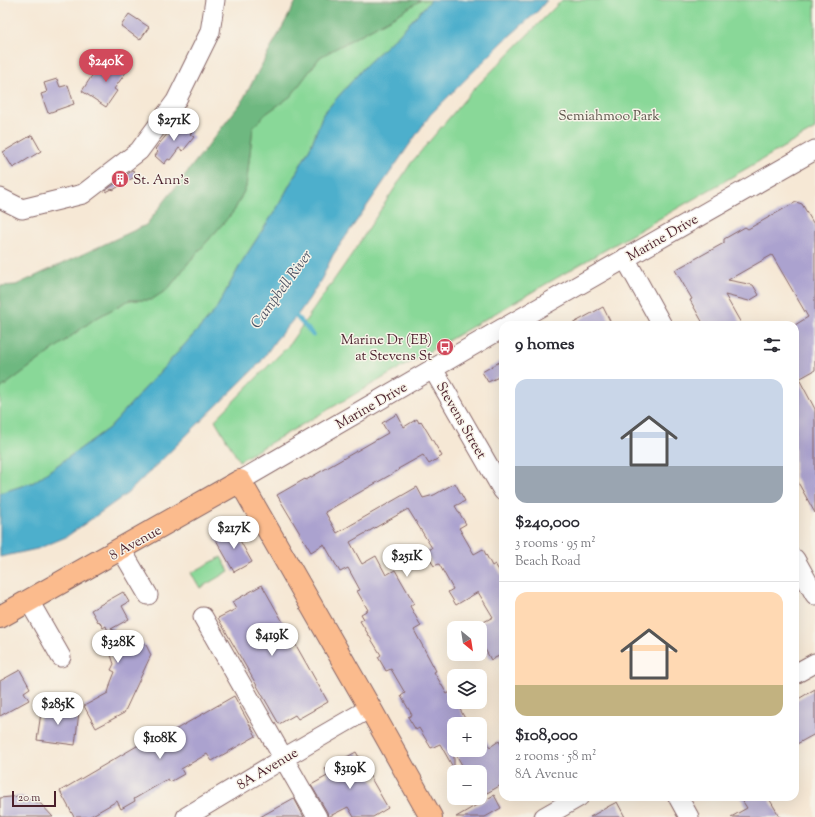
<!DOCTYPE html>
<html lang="en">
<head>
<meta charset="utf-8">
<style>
	:root { --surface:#fff; --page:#f2f2f3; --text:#2b2b33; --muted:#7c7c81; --line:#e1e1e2; --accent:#d1495b }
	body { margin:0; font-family:"Sorts Mill Goudy",serif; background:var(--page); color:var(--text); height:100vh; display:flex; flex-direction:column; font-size:15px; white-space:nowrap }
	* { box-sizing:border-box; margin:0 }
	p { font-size:13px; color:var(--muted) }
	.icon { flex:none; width:22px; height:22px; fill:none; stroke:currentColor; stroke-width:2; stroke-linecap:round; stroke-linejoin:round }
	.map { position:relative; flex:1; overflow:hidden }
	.drawer { position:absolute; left:499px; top:321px; width:300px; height:480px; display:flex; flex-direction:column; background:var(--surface); border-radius:12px; box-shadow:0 4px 16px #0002 }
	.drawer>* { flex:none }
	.needle { width:26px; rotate:150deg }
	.buttons { position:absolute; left:447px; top:621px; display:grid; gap:8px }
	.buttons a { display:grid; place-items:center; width:40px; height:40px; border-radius:8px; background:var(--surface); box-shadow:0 4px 16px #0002; font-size:20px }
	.scale { position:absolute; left:12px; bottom:10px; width:44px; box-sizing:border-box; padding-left:4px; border:2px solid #4a1f2b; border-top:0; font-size:11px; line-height:14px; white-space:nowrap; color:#4a1f2b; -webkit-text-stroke:3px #f7f3e8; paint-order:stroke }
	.price { position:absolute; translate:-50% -34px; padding:0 9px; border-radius:14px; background:#fff; color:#222; font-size:13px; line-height:26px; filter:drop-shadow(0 1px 2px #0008) }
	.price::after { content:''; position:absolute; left:50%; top:24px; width:12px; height:9px; margin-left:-6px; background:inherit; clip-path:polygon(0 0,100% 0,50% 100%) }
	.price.on { background:var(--accent); color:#fff }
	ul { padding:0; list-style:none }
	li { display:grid; align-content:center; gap:8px; height:212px; padding:0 16px }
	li+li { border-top:1px solid var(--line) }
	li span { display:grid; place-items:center; height:124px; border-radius:12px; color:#555 }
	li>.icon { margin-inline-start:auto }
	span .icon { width:72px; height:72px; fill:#fffc; stroke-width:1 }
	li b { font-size:17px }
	h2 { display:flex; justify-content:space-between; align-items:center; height:48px; padding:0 16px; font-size:17px }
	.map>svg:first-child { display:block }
</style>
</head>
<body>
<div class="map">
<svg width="815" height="817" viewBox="0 0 815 817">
	<rect width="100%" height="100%" fill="#f7f3e8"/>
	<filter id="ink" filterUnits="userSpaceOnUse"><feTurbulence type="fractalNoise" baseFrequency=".025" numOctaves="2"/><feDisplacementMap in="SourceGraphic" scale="8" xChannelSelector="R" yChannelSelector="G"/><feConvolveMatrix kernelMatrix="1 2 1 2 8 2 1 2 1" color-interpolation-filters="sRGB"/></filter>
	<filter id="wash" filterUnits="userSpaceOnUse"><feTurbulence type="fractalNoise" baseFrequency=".012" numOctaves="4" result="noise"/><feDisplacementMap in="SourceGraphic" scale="16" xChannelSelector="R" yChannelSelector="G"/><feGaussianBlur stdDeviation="0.9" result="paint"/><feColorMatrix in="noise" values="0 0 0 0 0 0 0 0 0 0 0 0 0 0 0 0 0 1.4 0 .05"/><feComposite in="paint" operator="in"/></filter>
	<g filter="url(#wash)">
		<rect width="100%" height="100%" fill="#f6e8d5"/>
		<path fill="#89d898" stroke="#6a7c62" d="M421,0h10l-32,34 -33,31 -43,49 -12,32 -34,62 -34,52 -28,51 -106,117 -75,54 -34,11v-104l93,-69 36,-20h22l17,-11 21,-27 45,-51 12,-24 7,-60 14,-14 24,-17 29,-39 82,-45z
			M562,0h253v129l-576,332 -24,-41 73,-74 66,-95 57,-88 60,-71z
			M221,557l8,14 -29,17 -9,-15z"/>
		<path fill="#6eb880" stroke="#5c6c56" d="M297,0h124l-19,12 -82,45 -29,39 -24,17 -14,14 -7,60 -12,24 -45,51 -21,27 -17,11h-22l-36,20 -93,69v-103l16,-1 130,-60 95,-122z"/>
		<path fill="#4dafcc" stroke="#4c677c" d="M431,0h116l-9,11 -33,29 -75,75 -97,140 -11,23 -13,21 -10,14 -24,28 -15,22 -132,130 -62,44 -29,12 -37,8v-64l34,-11 75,-54 106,-117 28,-51 34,-52 34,-62 12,-32 43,-49 33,-31z"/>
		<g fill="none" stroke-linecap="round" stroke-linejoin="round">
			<path stroke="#4dafcc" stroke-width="4.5" d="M293,313l20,22"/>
		</g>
		<g id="blocks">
			<path fill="#aba2cf" d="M129,14l20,13 -9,13 -19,-14z
				M116,58l13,10 -15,21 3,2 -11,16 -24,-16 13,-20 8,6z
				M57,79l3,8 8,-2 6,19 -26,9 -7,-19 6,-2 -3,-9z
				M178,121l14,11 -2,2 4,3 -11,14 -4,-3 -9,12 -2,-1 -4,5 -9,-8 3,-4 -3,-3z
				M32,135l9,16 -28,17 -10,-16z
				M133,170l3,6 -23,14 -1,-1 -6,3 -1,-1z
				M796,202l6,2 13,22v144l-16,9 16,30v104l-20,-36v-152l13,-8 -36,-62 -44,25 25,5 6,10 -10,6 -24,-6 17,30h-38l-14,-25 2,-1 -17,-29 49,-27v-4l21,-12 3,2z
				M603,307l9,18h-42z
				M503,360v15l-15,7 -6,-10z
				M397,414l7,13 13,-8 2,4 2,-2 21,35 -13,8 -6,-9 -25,14 1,1 -74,42 12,21 80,-46 6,11 11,-3 21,-12 10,18 -10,5 11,18 -7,4 15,26 9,-5 9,17 3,-2 8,13v77l-12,6 -11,-20v-16l13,-7 -15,-25 -22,13 -8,-13 5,-3 -14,-25 -5,2 -9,-14 7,-4 -24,-39 -58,33 12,22 14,-8 10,19 9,-5 19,33 -4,3 11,20 -7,4 22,41 -2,1 13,22 7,-4v12h2l12,22h-14v26h26v-21l10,18 9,-6 4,7v36l-16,9 -7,-13v-8h-14l-12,-21v18l-14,-25 -9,4 -12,-20 -3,2 -8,-13 4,-2 -11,-19 4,-3 -14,-24 -5,2 -8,-14 3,-2 -21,-34 4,-2 -3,-5 7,-4 -11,-19 3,-1 -12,-22 -8,4 -16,-28 -13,8 -34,-57 28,-16 1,1 82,-47 -6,-10z
				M233,528l19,34 -18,10 -19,-34z
				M262,585l66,117 -30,17 -3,-4 -16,9 -61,-106 18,-9 -4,-7z
				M123,592l6,10 -7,4 7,13 -18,10 35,16 5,10 -27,58 -28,15 -12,-22 24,-13 3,-11 4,-10 -4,-2 3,-6 -3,-9 3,-7 -8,-22 -3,2 -4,-7 -1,1 -7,-12z
				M20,670l10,18 -6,4 5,8 -29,16v-35z
				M815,689v45l-20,11v-44z
				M234,696l22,40 -44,25 -5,-7 -26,15 3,5 -14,8 -2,-3 -34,20 1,2 -14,8 -4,-8 -28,16h-15l-14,-26 82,-48 1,2 29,-16 1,2z
				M42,706l37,6 -4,33 -38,-5z
				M356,752l32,56 -15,9h-19l-6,-10 -20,10 -1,-5 -16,-27 18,-10 -4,-6z
				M494,795l7,13 -16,9h-29z
				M21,796l20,8 12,13h-53v-19z
				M740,797h28l12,20h-49l16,-9z
				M294,798l10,19h-44z
				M617,802l8,15h-35l21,-12z"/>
		</g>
	</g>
	<g filter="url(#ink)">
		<use href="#blocks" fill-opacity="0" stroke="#866566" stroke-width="1"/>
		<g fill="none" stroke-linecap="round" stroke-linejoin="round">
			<defs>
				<path id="minor" d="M0,198l22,11 61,-15 56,-43 37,-50 34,-69 5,-32
					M625,258l37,67
					M509,325l306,-175
					M433,369l70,122
					M240,481l263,-153
					M121,549l27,46
					M795,559l20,36
					M29,601l32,56
					M203,617l114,200
					M795,674l20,-11
					M678,797l11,20
					M186,817l98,-59 86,-50
					M544,817l35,-20"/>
				<path id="major" d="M0,617l240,-136 130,227 61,109"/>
			</defs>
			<use href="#minor" stroke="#866566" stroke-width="21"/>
			<use href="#major" stroke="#866566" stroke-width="24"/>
			<use href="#minor" stroke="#fff" stroke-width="19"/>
			<use href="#major" stroke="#fbbb8d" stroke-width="22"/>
		</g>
	</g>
	<defs>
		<symbol id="building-disc" viewBox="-11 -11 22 22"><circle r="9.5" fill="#d1495b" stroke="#f7f3e8"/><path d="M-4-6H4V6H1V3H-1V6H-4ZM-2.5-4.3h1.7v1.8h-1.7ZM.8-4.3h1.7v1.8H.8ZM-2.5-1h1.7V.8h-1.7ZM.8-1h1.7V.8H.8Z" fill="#fff"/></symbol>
		<symbol id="bus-disc" viewBox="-11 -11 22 22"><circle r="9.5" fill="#d1495b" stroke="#f7f3e8"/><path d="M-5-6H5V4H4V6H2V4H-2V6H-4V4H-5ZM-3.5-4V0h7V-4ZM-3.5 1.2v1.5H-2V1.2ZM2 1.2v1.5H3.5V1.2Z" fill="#fff"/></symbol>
	</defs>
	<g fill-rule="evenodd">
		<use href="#building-disc" x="110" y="169" width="20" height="20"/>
		<use href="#bus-disc" x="435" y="337" width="20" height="20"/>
	</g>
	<g text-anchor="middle" stroke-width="3" stroke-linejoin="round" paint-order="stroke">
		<g font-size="14" fill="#5d564c" stroke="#f7f3e8">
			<text x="609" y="120">Semiahmoo Park</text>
		</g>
		<g font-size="14" fill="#4a1f2b" stroke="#f7f3e8" text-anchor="start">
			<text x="133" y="184">St. Ann's</text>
			<text x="432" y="344" text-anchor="end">Marine Dr (EB)<tspan x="432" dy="16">at Stevens St</tspan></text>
		</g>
		<g font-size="14" fill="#4a1f2b" stroke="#f7f3e8">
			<text transform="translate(662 237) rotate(-30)" y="5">Marine Drive</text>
			<text transform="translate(371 405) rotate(-30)" y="5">Marine Drive</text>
			<text transform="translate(462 420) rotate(60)" y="5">Stevens Street</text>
			<text transform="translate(135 542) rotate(-29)" y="5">8 Avenue</text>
			<text transform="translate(267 768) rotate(-31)" y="5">8A Avenue</text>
		</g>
		<g font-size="15" font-style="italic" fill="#4b5163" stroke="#f7f3e8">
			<text transform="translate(281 289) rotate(-54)" y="5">Campbell River</text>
		</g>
	</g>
</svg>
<div class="buttons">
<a><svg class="needle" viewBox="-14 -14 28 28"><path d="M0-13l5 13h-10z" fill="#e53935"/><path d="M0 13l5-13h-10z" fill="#7c7c81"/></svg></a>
<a><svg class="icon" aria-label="layers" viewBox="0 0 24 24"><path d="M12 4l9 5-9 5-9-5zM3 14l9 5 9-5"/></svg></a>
<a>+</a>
<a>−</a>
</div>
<div class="scale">20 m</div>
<b class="price on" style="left:106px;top:83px">$240K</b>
<b class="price" style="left:174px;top:142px">$271K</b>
<b class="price" style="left:234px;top:550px">$217K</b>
<b class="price" style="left:407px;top:578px">$251K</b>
<b class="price" style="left:272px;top:657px">$419K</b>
<b class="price" style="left:118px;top:664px">$328K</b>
<b class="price" style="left:58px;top:726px">$285K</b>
<b class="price" style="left:160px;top:760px">$108K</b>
<b class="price" style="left:350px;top:790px">$319K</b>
<section class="drawer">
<h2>9 homes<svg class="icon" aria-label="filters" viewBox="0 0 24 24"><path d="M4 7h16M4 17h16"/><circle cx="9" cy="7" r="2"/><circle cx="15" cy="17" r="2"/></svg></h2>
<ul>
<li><span style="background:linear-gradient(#c9d6e8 70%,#9aa5b1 0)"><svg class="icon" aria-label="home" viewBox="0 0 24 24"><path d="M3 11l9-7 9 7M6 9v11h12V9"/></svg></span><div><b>$240,000</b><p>3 rooms · 95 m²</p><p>Beach Road</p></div></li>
<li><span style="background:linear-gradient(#ffd9b3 75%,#c2b280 0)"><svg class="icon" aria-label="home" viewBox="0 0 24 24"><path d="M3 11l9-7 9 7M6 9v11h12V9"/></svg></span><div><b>$108,000</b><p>2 rooms · 58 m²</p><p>8A Avenue</p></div></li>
</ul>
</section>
</div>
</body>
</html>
